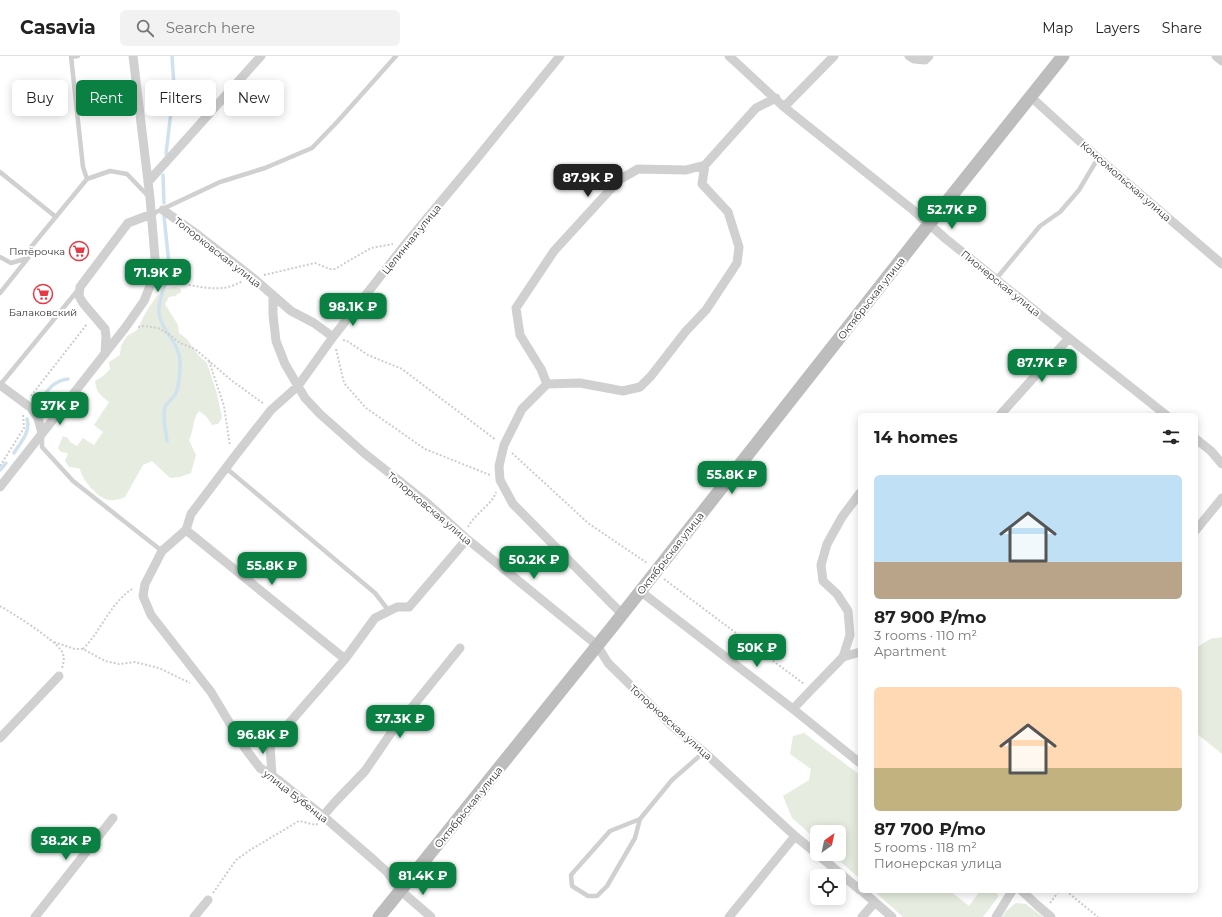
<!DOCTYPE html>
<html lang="en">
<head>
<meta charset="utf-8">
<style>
	:root { --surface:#fff; --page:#f2f2f2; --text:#222; --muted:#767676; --line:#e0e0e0; --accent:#0b8043 }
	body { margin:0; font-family:Montserrat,sans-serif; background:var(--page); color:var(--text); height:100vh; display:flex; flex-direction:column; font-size:15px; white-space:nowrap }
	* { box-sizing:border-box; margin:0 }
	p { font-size:13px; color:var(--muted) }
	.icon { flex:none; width:22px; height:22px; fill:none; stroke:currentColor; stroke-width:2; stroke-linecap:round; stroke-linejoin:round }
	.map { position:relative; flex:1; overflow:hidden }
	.details { position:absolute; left:858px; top:357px; width:340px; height:480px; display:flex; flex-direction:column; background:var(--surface); border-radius:6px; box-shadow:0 2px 10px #0003 }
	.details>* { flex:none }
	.top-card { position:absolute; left:12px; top:24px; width:380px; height:36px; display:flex; gap:8px }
	.needle { width:26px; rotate:33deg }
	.buttons { position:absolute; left:810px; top:769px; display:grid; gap:8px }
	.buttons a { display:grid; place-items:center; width:36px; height:36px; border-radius:6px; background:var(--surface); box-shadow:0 2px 10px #0003; font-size:20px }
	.price { position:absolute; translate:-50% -34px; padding:0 9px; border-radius:8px; background:var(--accent); color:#fff; font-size:13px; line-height:26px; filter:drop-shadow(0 1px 2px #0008) }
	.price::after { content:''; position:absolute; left:50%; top:24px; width:12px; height:9px; margin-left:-6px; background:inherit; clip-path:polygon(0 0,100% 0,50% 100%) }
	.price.on { background:#222; color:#fff }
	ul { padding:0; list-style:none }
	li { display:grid; align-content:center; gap:8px; height:212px; padding:0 16px }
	li span { display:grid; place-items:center; height:124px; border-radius:6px; color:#555 }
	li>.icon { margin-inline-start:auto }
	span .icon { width:72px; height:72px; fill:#fffc; stroke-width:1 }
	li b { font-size:17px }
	h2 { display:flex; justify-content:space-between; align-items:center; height:48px; padding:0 16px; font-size:17px }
	.chip { padding:0 14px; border-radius:6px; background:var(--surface); box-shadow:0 2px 10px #0003; font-size:14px; line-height:36px }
	.chip.on { background:var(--accent); color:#fff }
	header { display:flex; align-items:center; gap:24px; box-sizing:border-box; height:56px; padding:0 20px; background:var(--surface); border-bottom:1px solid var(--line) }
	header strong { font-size:19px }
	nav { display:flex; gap:22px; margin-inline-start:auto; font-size:14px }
	.search { width:280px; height:36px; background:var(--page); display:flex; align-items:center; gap:10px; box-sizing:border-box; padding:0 14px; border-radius:6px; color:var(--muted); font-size:15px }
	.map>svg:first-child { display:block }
</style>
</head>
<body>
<header>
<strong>Casavia</strong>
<div class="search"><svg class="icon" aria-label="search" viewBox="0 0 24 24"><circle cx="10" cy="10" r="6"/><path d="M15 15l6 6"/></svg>Search here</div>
<nav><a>Map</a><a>Layers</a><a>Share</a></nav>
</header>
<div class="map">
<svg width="1222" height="861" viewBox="0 0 1222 861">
	<rect width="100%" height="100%" fill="#fff"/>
	<path fill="#e6ecdf" d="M176,231l5,2v3l-6,4 -6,1 -4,7 13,21 1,8 8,6 11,16 9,8 10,31 5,24 -4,6 -6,1 -6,-9 -7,-5c-7,9 -5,20 -10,29l7,15 -5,18 -11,4 -10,1 -18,-17 -9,4 -18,32c-5,2 -10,4 -16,3 -10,-1 -28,-21 -29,-31l-3,-1 -8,-1 -4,-6 3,-8 -7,-1 -3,-4 5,-12 5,2 2,4 7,4 6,-8 11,7 9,-13 -9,-7 15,-23c-8,-6 -13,-10 -14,-21l8,-5 7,-7 -1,-7 11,-7 1,-9 6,-10 10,-6 9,-18 10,-15 11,-9z
		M1222,581v117l-26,-21v-85l14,-9z
		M804,677l56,42v104l-28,-25h7v-22h-22v8l-25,-22 -9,-22 26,-16 2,-11 -21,-15 3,-18z
		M874,835h76l19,15 11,-15h17l1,6 -15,20h-80z
		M1016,847l10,1 17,13h-41l4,-6z"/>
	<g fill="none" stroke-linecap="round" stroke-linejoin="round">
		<path stroke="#cfe2ee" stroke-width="3.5" d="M166,98l8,-68 -2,-30
			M163,119l1,28
			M164,160l6,58c-5,10 -14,32 -10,44 5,16 20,27 20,44 0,10 0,22 -4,31 -2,5 -9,9 -11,14 -3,11 1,24 2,34
			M37,350c9,-13 14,-25 31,-27
			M14,397c6,-10 17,-21 13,-34
			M0,414l6,-7"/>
		<path stroke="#cdcdcd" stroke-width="2" stroke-dasharray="2 2" stroke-linecap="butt" d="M264,219l51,-12 15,6h5l36,-21 22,-4
			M161,225c20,0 40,9 61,7 7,0 14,-4 21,-7
			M138,271l6,-1 14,2 12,7 10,8 15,6 36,31 33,24
			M343,284l4,1 21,14 34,14 94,71
			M336,293l8,34 22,25 59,41 65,26
			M209,305l15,45 6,40
			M31,340l56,-72
			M512,397l76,70 59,40
			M0,410l24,-38 -1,-14
			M468,471c7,-14 24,-22 28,-35
			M664,523l140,105
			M0,550c14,8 52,32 61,44 4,6 3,12 1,18
			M54,586l21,7h8l22,12 14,3 16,-2 24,6 31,15
			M83,593c18,-18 29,-49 51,-61
			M1066,835l32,26
			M213,837l23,-33 14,-10 49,-29 17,4 2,-2
			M1050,847l9,-12"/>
		<path stroke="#d0d0d0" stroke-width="4.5" d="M71,0l12,111 4,12
			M71,1l7,-1
			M0,116l56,45
			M152,158l68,-32 45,-14 47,-20 26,-27 58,-65
			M0,201l11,6 17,-5 3,-11 56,-68 23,-8 17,3 22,23
			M996,223l44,-53 20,-14 19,-22 19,-32
			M0,237l28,-35
			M0,329l78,-95
			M42,380v11l31,34 89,70
			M226,412l149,125 14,18
			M640,763l-30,12 -39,44 1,11 16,10h9l10,-10 28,-48 5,-19 32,-39 32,-28"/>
		<path stroke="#d0d0d0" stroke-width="9" d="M729,0l55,51 129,103 33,29 123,99 97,77
			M909,0l5,3 11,1 4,-4
			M1216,0l6,5
			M1031,41l67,61 124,106
			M784,51l50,-51
			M148,126l113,-126
			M163,154l35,25 54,42 39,34 23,12 19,14
			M273,239v20l3,26 9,23 20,34 15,16 44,39 62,49 41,37 130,106 11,18 64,63 32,26 91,84 22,18
			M105,298l1,-18 -1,-7 -22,-26 -4,-7 1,-9 48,-64 24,-9
			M547,328l-6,-15 -21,-34 -4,-27 38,-57 65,-71 19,-11 48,1 19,-5 51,-57 20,-10
			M0,329l31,23 7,10 4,15
			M1000,359l69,-77
			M1196,383l15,12 11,13
			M0,431l125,-159 19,-27 8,-20 3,-23 -5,-60 -17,-142
			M186,474l159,129
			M1196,474l26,-32
			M640,535l153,118 67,54
			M622,558l-109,-110 -13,-24 -1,-14 5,-21 18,-36 25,-25 33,-1 43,8 17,-4 11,-11 35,-45 20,-21 31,-47 2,-16 -11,-35 -26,-28 3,-19
			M843,601l17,-5
			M793,653l18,-19 32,-33 7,-22 -2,-24 -11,-17 -14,-13 -2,-16 6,-21 15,-27 18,-24
			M0,682l59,-62
			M272,719l-2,-30 75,-86 30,-41 22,-11h12l58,-68
			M323,760l13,-15 29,-30 26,-38 69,-85
			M817,798l43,36
			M862,835l30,26
			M1022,835l15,14 14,12
			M35,861l78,-99
			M194,861l14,-17
			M431,861l-30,-26 -14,-19 -11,-10 -53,-46 -51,-41 -12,-7 -16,-21 -33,-55 -60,-77 -8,-19 2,-12 17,-33 24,-21 5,-16 44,-58 36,-46 27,-24 35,-49 71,-91 70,-84 86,-106
			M729,861l66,-81
			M862,861l13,-15
			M996,861l16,-26"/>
		<path stroke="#bdbdbd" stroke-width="13" d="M379,861l234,-291 316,-402 134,-168"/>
	</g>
	<defs>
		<symbol id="supermarket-ring" viewBox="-11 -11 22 22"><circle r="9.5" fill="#fff" stroke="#e63946" stroke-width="1.5"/><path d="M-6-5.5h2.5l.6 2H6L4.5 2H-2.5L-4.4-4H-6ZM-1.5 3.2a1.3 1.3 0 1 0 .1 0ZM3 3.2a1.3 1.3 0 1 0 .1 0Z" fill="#e63946"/></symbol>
	</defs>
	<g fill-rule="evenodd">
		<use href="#supermarket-ring" x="68" y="184" width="22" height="22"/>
		<use href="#supermarket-ring" x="32" y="227" width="22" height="22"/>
	</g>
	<g text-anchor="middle" stroke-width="4" stroke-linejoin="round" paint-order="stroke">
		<g font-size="10" fill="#333" stroke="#fff">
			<text transform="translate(1126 125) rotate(41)" y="4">Комсомольская улица</text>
			<text transform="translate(411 183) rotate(-51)" y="4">Целинная улица</text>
			<text transform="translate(218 196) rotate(38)" y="4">Топорковская улица</text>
			<text transform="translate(1001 227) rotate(39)" y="4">Пионерская улица</text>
			<text transform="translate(871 242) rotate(-52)" y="4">Октябрьская улица</text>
			<text transform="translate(430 452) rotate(40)" y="4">Топорковская улица</text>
			<text transform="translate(670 497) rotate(-52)" y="4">Октябрьская улица</text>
			<text transform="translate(671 666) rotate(42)" y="4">Топорковская улица</text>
			<text transform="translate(296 740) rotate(38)" y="4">улица Бубенца</text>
			<text transform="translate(468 751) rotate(-51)" y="4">Октябрьская улица</text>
		</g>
		<g font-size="10" fill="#333" stroke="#fff" text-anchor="end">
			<text x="65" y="199">Пятёрочка</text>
			<text x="43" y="260" text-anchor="middle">Балаковский</text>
		</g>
	</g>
</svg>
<div class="buttons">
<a><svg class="needle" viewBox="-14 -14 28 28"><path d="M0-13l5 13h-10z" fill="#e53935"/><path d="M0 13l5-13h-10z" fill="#767676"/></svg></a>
<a><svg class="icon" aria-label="locate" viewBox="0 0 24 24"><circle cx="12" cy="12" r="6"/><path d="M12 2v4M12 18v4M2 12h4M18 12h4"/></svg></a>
</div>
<b class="price on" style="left:588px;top:142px">87.9K ₽</b>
<b class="price" style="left:952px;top:174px">52.7K ₽</b>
<b class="price" style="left:158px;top:237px">71.9K ₽</b>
<b class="price" style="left:353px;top:271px">98.1K ₽</b>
<b class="price" style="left:1042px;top:327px">87.7K ₽</b>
<b class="price" style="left:60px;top:370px">37K ₽</b>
<b class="price" style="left:732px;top:439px">55.8K ₽</b>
<b class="price" style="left:534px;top:524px">50.2K ₽</b>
<b class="price" style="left:272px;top:530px">55.8K ₽</b>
<b class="price" style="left:757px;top:612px">50K ₽</b>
<b class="price" style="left:400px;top:683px">37.3K ₽</b>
<b class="price" style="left:263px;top:699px">96.8K ₽</b>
<b class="price" style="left:66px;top:805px">38.2K ₽</b>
<b class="price" style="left:423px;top:840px">81.4K ₽</b>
<div class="top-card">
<a class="chip">Buy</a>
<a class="chip on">Rent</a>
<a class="chip">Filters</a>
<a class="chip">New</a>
</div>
<section class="details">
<h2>14 homes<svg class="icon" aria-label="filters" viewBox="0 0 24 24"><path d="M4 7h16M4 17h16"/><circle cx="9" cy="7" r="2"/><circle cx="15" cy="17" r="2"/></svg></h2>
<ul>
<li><span style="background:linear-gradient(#bfe0f5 70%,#b9a48a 0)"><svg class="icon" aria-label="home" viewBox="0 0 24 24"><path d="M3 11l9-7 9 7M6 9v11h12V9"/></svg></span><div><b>87 900 ₽/mo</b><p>3 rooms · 110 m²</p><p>Apartment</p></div></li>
<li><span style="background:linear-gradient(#ffd9b3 65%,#c2b280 0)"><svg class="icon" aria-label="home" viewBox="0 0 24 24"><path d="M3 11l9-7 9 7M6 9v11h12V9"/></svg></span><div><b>87 700 ₽/mo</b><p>5 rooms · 118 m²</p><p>Пионерская улица</p></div></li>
</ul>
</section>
</div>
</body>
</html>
